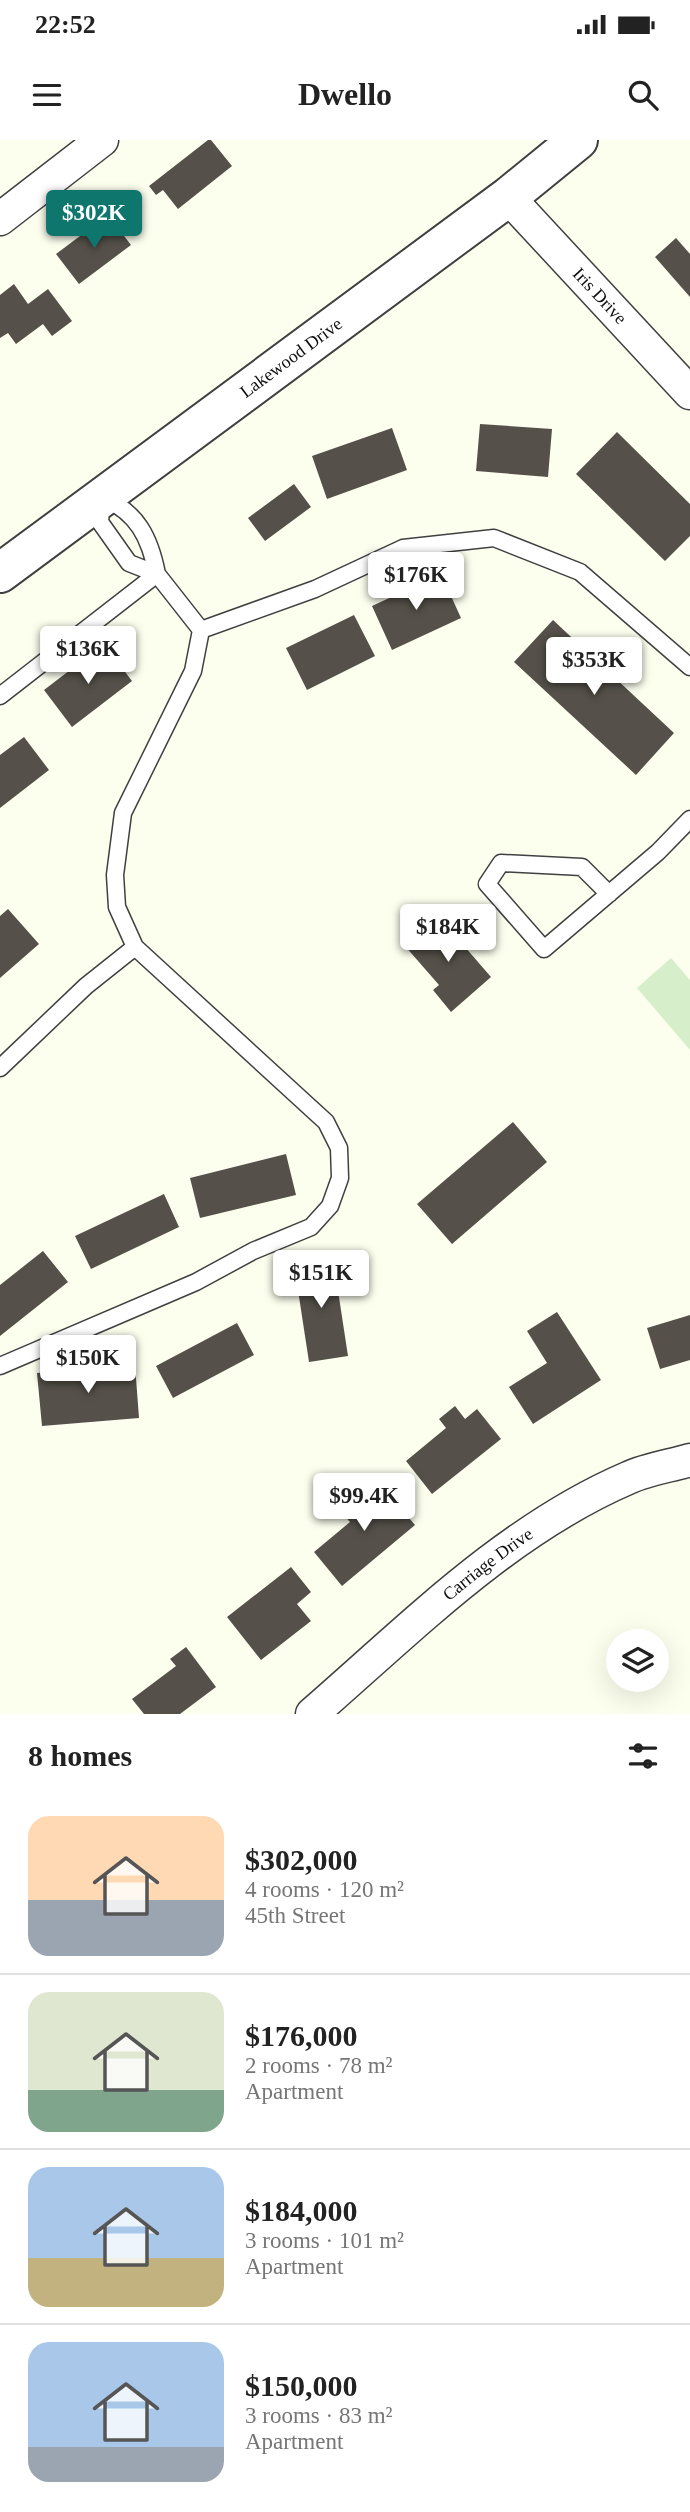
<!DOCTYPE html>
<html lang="en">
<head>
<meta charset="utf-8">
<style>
	:root { --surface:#fff; --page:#f2f2f2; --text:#222; --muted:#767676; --line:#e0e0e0; --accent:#0f766e }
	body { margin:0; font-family:"Times New Roman",serif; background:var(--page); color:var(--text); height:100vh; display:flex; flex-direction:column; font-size:26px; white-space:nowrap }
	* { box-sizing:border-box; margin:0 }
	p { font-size:23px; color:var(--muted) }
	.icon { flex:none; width:38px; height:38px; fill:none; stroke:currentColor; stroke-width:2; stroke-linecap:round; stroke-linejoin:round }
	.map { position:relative; height:1574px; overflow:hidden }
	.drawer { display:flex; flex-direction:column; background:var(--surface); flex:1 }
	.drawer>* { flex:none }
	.buttons { position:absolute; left:606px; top:1489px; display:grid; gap:14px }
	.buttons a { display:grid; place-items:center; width:63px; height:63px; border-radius:50%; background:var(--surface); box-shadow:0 7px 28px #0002; font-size:35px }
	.price { position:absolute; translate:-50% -60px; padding:0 16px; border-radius:7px; background:#fff; color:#222; font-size:23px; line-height:46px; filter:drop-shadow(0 2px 4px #0008) }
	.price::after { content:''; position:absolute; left:50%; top:42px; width:21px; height:16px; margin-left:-10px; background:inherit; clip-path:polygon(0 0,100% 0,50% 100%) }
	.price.on { background:var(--accent); color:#fff }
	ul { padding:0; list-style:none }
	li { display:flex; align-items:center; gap:21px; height:175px; padding:0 28px }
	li+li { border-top:2px solid var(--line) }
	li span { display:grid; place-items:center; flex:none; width:196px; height:140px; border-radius:21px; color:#555 }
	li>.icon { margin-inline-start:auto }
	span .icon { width:84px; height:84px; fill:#fffc; stroke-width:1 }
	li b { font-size:30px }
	h2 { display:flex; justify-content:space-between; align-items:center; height:84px; padding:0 28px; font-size:30px }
	.status { display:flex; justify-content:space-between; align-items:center; height:49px; padding:0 35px; background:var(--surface); direction:ltr }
	.status svg { height:19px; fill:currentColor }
	header { display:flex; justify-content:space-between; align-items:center; height:91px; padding:0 28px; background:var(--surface); font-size:32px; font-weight:800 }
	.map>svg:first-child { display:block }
</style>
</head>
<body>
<div class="status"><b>22:52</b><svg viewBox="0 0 49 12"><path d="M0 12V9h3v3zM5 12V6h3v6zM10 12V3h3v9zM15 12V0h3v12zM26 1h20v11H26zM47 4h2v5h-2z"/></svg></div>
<header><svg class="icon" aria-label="menu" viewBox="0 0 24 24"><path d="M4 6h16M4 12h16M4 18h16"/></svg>Dwello<svg class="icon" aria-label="search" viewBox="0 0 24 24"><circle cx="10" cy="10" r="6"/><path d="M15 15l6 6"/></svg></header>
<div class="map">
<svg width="690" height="1574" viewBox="0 0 690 1574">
	<rect width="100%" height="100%" fill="#fcfeee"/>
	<path fill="#d7eecb" d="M671,818l19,22v70l-53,-62z"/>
	<path fill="#55514a" d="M208,0h3l21,26 -54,43 -15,-19 -7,5 -7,-9z
		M108,75l23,30 -52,39 -23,-30z
		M676,98l14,16v43l-35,-40z
		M14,144l14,20 20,-15 24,32 -20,15 -9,-12 -27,20 -8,-11 -8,5v-43z
		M480,284l72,5 -4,48 -72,-6z
		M392,288l15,42 -80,29 -15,-43z
		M617,292l73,72v32l-25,25 -89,-87z
		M294,344l17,23 -46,34 -17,-23z
		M441,434l20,44 -69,32 -20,-44z
		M354,475l21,41 -68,34 -21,-42z
		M553,480l121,113 -38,42 -122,-113z
		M104,504l28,37 -60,46 -28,-37z
		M24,597l25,33 -49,38v-53z
		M8,769l31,35 -39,34v-62z
		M439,777l52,60 -40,35 -18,-22 6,-5 -34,-39z
		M513,982l34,40 -95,82 -35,-40z
		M286,1014l10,41 -96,23 -10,-40z
		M164,1054l15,33 -88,42 -16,-33z
		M43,1111l25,31 -68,54v-51z
		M333,1118l15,98 -39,6 -15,-98z
		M557,1172l44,68 -68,44 -24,-37 38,-24 -20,-32z
		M690,1175v45l-30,9 -13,-41z
		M237,1183l17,32 -81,43 -17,-32z
		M135,1225l4,53 -97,8 -5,-53z
		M455,1266l10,13 12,-10 24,30 -69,55 -26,-33 40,-33 -7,-9z
		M377,1340l38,45 -73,61 -28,-34 36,-30 -10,-11z
		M291,1427l20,25 -14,12 14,17 -50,39 -34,-43z
		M186,1507l30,40 -36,27h-36l-12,-15 44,-33 -6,-7z"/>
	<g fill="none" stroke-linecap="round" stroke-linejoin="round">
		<defs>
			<path id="service" d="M201,490l114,-41 88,-41 91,-10 86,34 110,95
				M0,556l157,-122c-7,-36 -20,-63 -55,-76l-2,24 29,41 28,11 44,56 -8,41 -70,142 -8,62 2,32 18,40 191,175 13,26 1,30 -10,28 -19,21 -58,24 -57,31 -196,84
				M609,754l-27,-27 -81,-4 -14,21 57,65 114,-97 32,-33
				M0,928l86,-82 49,-39"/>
			<g id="minor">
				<path id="s1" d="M508,57l182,196"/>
				<path d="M0,79l102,-79"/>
				<path id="s2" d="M312,1574c99,-86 195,-184 316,-236 19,-9 42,-12 62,-18"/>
			</g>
			<g id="tertiary">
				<path id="s3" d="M0,433l508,-376 70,-57"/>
			</g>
		</defs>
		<use href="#service" stroke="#404040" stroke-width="19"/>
		<use href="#minor" stroke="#404040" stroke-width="35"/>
		<use href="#tertiary" stroke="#404040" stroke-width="42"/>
		<use href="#service" stroke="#fff" stroke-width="16"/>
		<use href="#minor" stroke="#fff" stroke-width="32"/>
		<use href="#tertiary" stroke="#fff" stroke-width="38"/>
	</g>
	<g text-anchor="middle" stroke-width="7" stroke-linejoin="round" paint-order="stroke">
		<g font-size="18" fill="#0d0d0d" stroke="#fff">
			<text dy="6" stroke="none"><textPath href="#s1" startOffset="135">Iris Drive</textPath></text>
			<text dy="6" stroke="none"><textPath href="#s3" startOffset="362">Lakewood Drive</textPath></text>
			<text dy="6" stroke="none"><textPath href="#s2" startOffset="231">Carriage Drive</textPath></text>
		</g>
	</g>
</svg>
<div class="buttons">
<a><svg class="icon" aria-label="layers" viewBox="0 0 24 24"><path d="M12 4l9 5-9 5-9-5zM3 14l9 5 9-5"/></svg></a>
</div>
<b class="price on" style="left:94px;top:110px">$302K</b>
<b class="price" style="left:416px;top:472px">$176K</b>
<b class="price" style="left:88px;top:546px">$136K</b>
<b class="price" style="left:594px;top:557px">$353K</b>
<b class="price" style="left:448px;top:824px">$184K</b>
<b class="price" style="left:321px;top:1170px">$151K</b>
<b class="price" style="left:88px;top:1255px">$150K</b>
<b class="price" style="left:364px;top:1393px">$99.4K</b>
</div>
<section class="drawer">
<h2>8 homes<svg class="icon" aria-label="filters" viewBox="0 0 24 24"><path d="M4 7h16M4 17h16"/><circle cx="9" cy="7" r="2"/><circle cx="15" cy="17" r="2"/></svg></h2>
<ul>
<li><span style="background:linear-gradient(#ffd9b3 60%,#9aa5b1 0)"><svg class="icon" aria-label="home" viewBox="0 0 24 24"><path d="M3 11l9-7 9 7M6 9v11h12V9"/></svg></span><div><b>$302,000</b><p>4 rooms · 120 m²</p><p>45th Street</p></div></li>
<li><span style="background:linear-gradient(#dfe7d0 70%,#7fa58c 0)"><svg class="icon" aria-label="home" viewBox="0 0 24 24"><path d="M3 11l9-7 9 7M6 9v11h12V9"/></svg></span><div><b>$176,000</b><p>2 rooms · 78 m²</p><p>Apartment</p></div></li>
<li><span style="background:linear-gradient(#a9c7e8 65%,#c2b280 0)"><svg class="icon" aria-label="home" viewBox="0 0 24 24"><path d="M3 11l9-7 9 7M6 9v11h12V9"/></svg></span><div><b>$184,000</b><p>3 rooms · 101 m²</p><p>Apartment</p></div></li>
<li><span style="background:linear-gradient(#a9c7e8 75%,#9aa5b1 0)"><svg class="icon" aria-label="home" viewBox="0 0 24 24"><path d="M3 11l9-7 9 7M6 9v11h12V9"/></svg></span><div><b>$150,000</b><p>3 rooms · 83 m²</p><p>Apartment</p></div></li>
</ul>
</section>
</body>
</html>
